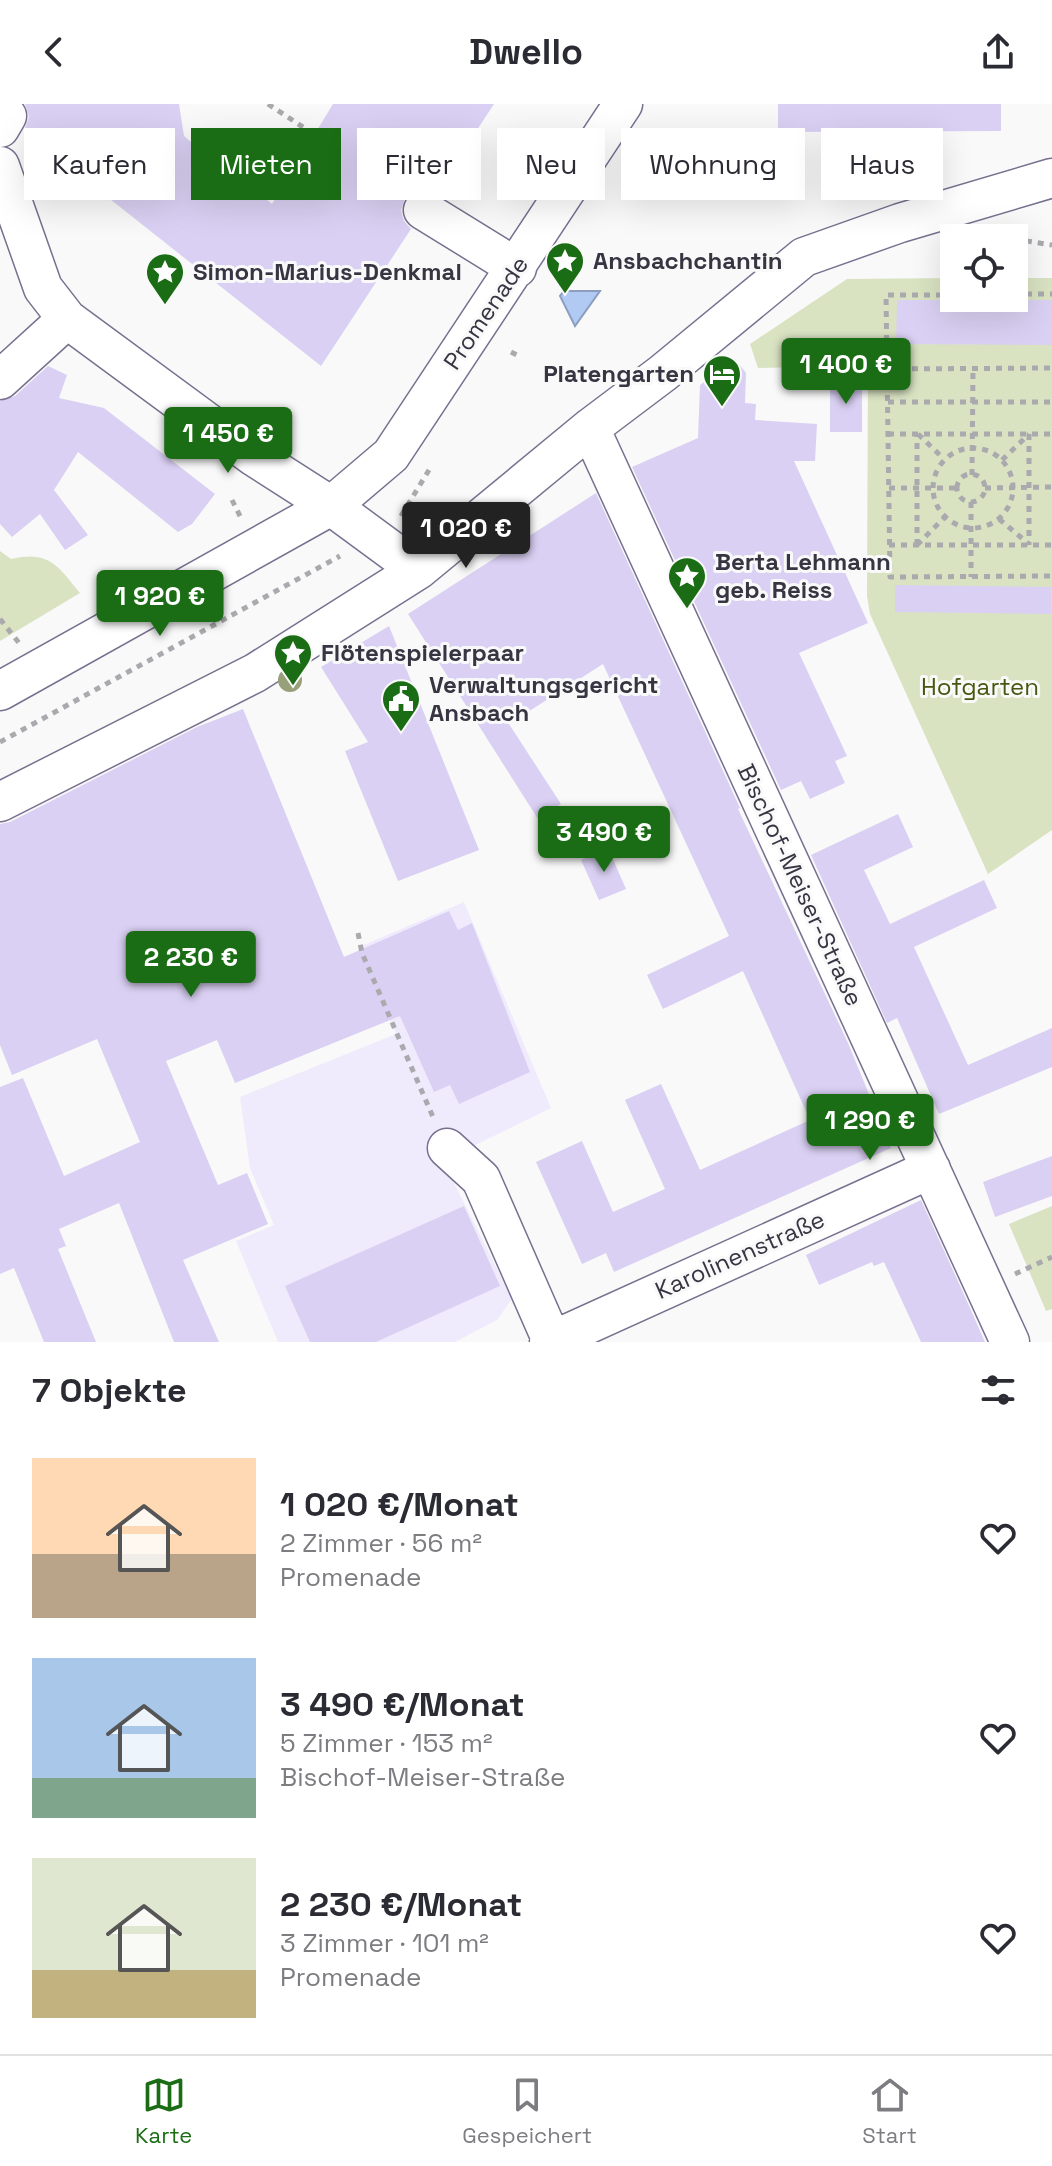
<!DOCTYPE html>
<html lang="de">
<head>
<meta charset="utf-8">
<style>
	:root { --surface:#fff; --page:#f2f2f3; --text:#2b2b33; --muted:#7c7c81; --line:#e1e1e2; --accent:#1a6d14 }
	body { margin:0; font-family:"Space Grotesk",sans-serif; background:var(--page); color:var(--text); height:100vh; display:flex; flex-direction:column; font-size:30px; white-space:nowrap }
	* { box-sizing:border-box; margin:0 }
	p { font-size:26px; color:var(--muted) }
	.icon { flex:none; width:44px; height:44px; fill:none; stroke:currentColor; stroke-width:2; stroke-linecap:round; stroke-linejoin:round }
	.map { position:relative; height:1238px; overflow:hidden }
	.panel { display:flex; flex-direction:column; background:var(--surface); flex:1 }
	.panel>* { flex:none }
	.hud { position:absolute; left:24px; top:24px; width:1004px; height:72px; display:flex; gap:16px }
	.controls { position:absolute; left:940px; top:120px; display:grid; gap:16px }
	.controls a { display:grid; place-items:center; width:88px; height:88px; border-radius:0px; background:var(--surface); box-shadow:0 8px 32px #0002; font-size:40px }
	.price { position:absolute; translate:-50% -68px; padding:0 18px; border-radius:8px; background:var(--accent); color:#fff; font-size:26px; line-height:52px; filter:drop-shadow(0 2px 4px #0008) }
	.price::after { content:''; position:absolute; left:50%; top:48px; width:24px; height:18px; margin-left:-12px; background:inherit; clip-path:polygon(0 0,100% 0,50% 100%) }
	.price.on { background:#222; color:#fff }
	ul { padding:0; list-style:none }
	li { display:flex; align-items:center; gap:24px; height:200px; padding:0 32px }
	li span { display:grid; place-items:center; flex:none; width:224px; height:160px; border-radius:0px; color:#555 }
	li>.icon { margin-inline-start:auto }
	span .icon { width:96px; height:96px; fill:#fffc; stroke-width:1 }
	li b { font-size:34px }
	h2 { display:flex; justify-content:space-between; align-items:center; height:96px; padding:0 32px; font-size:34px }
	.pill { padding:0 28px; border-radius:0px; background:var(--surface); box-shadow:0 8px 32px #0002; font-size:28px; line-height:72px }
	.pill.on { background:var(--accent); color:#fff }
	header { display:flex; justify-content:space-between; align-items:center; height:104px; padding:0 32px; background:var(--surface); font-size:36px; font-weight:700 }
	.tabs { display:flex; justify-content:space-around; align-items:center; height:112px; border-top:2px solid var(--line); background:var(--surface); font-size:22px; color:var(--muted) }
	.tabs a { display:grid; justify-items:center; gap:4px }
	.tabs .on { color:var(--accent) }
	.map>svg:first-child { display:block }
</style>
</head>
<body>
<header><svg class="icon" aria-label="back" viewBox="0 0 24 24"><path d="M15 5l-7 7 7 7"/></svg>Dwello<svg class="icon" aria-label="share" viewBox="0 0 24 24"><path d="M12 15V3M7 8l5-5 5 5M5 13v7h14v-7"/></svg></header>
<div class="map">
<svg width="1052" height="1238" viewBox="0 0 1052 1238">
	<rect width="100%" height="100%" fill="#f9f9f9"/>
	<path fill="#efebfc" d="M464,798l87,206 -108,53 69,138 -15,21 -42,22h-177l-42,-101 38,-16 -24,-57 -10,-71 156,-63 -37,-87z"/>
	<path fill="#d9e3c2" d="M954,174v20h60v-20h38v552l-64,44 -118,-260 -3,-18 1,-231 -110,3 -8,-24 97,-65z
		M0,447l11,8c38,-9 47,7 69,34l-80,48z
		M1052,1102v103l-6,2 -37,-87z"/>
	<path fill="#b1caf4" stroke="#8d9dbf" stroke-width="2" d="M564,187h36l-25,35 -15,-30z"/>
	<path fill="#dad0f3" d="M25,0h154l5,32 18,15h9l61,53 61,-100h161l-58,88 -13,-4 -11,3 -7,7 -4,12 3,11 7,8 -90,137 -297,-235 5,-14z
		M778,0h223v27l-223,1z
		M897,196h155v45l-156,-1z
		M735,255l11,14 -1,30 11,1 -1,16 62,4 -2,37h-21l74,162 -69,30 48,103 -12,5 10,22 -35,16 -9,-18 -20,9 -149,-323 66,-29 2,-53z
		M48,262l19,9 -8,23 45,10 111,86 -23,30 -14,8 -100,-80 -24,38 34,45 -23,15 -25,-36 -28,23 -12,-13v-123l15,-5z
		M830,275h32v53h-32z
		M596,389l144,315 -2,1 110,234 43,105 -277,124 -8,-19 -24,11 -46,-102 46,-21 31,71 52,-23 -40,-89 36,-16 39,86 110,-50 -67,-149 -80,38 -16,-34 82,-39 -126,-272 -94,60 52,80 -23,15 -130,-205z
		M895,481l156,2v27l-156,-2z
		M389,522l90,224 -81,31 -53,-130 23,-9 -47,-75z
		M243,605l101,248 105,-46 9,19 14,-7 58,149 -71,32 -9,-19 -16,7 -34,-76 -165,67 -18,-43 -51,21 52,124 29,-12 21,51 -85,36 36,82h-45l-55,-139 -60,26 7,17 -8,3 38,93h-52l-30,-74 -14,6v-187l23,-9 41,98 76,-34 -43,-103 -85,36 -12,-30v-221l10,-2 187,-95z
		M898,710l15,33 -49,23 26,54 94,-44 13,28 -83,39 54,118 84,-37v39l-113,47 -42,-96 -10,5 -76,-168z
		M608,744l18,41 -27,11 -18,-40z
		M1052,1052v40l-57,21 -12,-35z
		M921,1096l41,90 23,52h-64l-37,-80 -10,4 -2,-4 -53,23 -13,-30z
		M464,1102l36,80 -124,56h-66l-25,-56z"/>
	<g fill="none" stroke-linecap="round" stroke-linejoin="round">
		<defs>
			<path id="minor" d="M0,24l7,-12
				M0,62l43,122 24,31 186,137 78,50 87,64 172,-142 73,-55 141,-116 96,-34 152,-45
				M423,106l94,58
				M0,276l67,-61
				M590,324l420,914
				M0,587l331,-185 60,-51 232,-351
				M0,698l255,-129 163,-103
				M447,1044l34,31 71,162
				M549,1238l382,-173"/>
		</defs>
		<use href="#minor" stroke="#77708f" stroke-width="41"/>
		<path stroke="#aaa9ae" stroke-width="5" stroke-dasharray="6 6" stroke-linecap="butt" d="M268,0l47,31
			M631,65l5,2
			M985,131l19,3
			M1014,135l38,6
			M567,163l4,3
			M1014,190h38
			M954,191h-68l4,282 162,-1
			M511,248l6,3
			M888,265l164,-1
			M888,298h164
			M888,330h164
			M918,330l26,25
			M1029,330v111
			M933 384a40 40 0 1 1 80 0a40 40 0 1 1-80 0Z
			M1002,356l27,-26
			M957 384a14 14 0 1 1 28 0a14 14 0 1 1-28 0Z
			M972,371l1,-106
			M889,384h68
			M985,384l67,-1
			M232,396l10,20
			M971,398v75
			M401,412l28,-46
			M999,415l30,25
			M889,441h163
			M917,441v-111
			M917,441l28,-28
			M0,515l19,24
			M0,638l340,-186
			M358,829l4,20 71,164
			M1015,1170l37,-17"/>
		<use href="#minor" stroke="#fff" stroke-width="38"/>
	</g>
	<circle fill="#97a078" cx="290" cy="576" r="12"/>
	<defs>
		<symbol id="sight-pin" viewBox="-11 -11 22 30"><path d="M0 17L-7.5 6A9.5 9.5 0 1 1 7.5 6Z" fill="#1a6d14" stroke="#f9f9f9"/><path d="M0-6L1.8-2.2L6-1.7L2.9 1.2L3.7 5.4L0 3.3L-3.7 5.4L-2.9 1.2L-6-1.7L-1.8-2.2Z" fill="#fff"/></symbol>
		<symbol id="hotel-pin" viewBox="-11 -11 22 30"><path d="M0 17L-7.5 6A9.5 9.5 0 1 1 7.5 6Z" fill="#1a6d14" stroke="#f9f9f9"/><path d="M-6-4.5h1.5V1H6V5H4.5V3h-9V5H-6ZM-4 0a1.8 1.8 0 1 1 3.6 0ZM.5 0V-2.5h3Q6-2.5 6 0Z" fill="#fff"/></symbol>
		<symbol id="civic-pin" viewBox="-11 -11 22 30"><path d="M0 17L-7.5 6A9.5 9.5 0 1 1 7.5 6Z" fill="#1a6d14" stroke="#f9f9f9"/><path d="M-.6-6.5H3V-4.5H.6V-3L4-1V1h2V6H-6V1h2V-1L-.6-3ZM-1.2 2.5V6h2.4V2.5Z" fill="#fff"/></symbol>
	</defs>
	<g fill-rule="evenodd">
		<use href="#sight-pin" x="543" y="135" width="44" height="60"/>
		<use href="#sight-pin" x="143" y="146" width="44" height="60"/>
		<use href="#hotel-pin" x="700" y="248" width="44" height="60"/>
		<use href="#sight-pin" x="665" y="450" width="44" height="60"/>
		<use href="#sight-pin" x="271" y="527" width="44" height="60"/>
		<use href="#civic-pin" x="379" y="573" width="44" height="60"/>
	</g>
	<g text-anchor="middle" stroke-width="6" stroke-linejoin="round" paint-order="stroke">
		<g font-size="24" font-weight="bold" fill="#383543" stroke="#f9f9f9" text-anchor="start">
			<text x="593" y="165">Ansbachchantin</text>
			<text x="193" y="176">Simon-Marius-Denkmal</text>
			<text x="694" y="278" text-anchor="end">Platengarten</text>
			<text x="715" y="466">Berta Lehmann<tspan x="715" dy="28">geb. Reiss</tspan></text>
			<text x="321" y="557">Flötenspielerpaar</text>
			<text x="429" y="589">Verwaltungsgericht<tspan x="429" dy="28">Ansbach</tspan></text>
		</g>
		<g font-size="24" fill="#383543" stroke="#f9f9f9">
			<text transform="translate(486 209) rotate(-56)" y="8">Promenade</text>
			<text transform="translate(800 781) rotate(65)" y="8">Bischof-Meiser-Straße</text>
			<text transform="translate(740 1151) rotate(-24)" y="8">Karolinenstraße</text>
		</g>
		<g font-size="24" fill="#47570f" stroke="#f9f9f9">
			<text x="980" y="591">Hofgarten</text>
		</g>
	</g>
</svg>
<div class="controls">
<a><svg class="icon" aria-label="locate" viewBox="0 0 24 24"><circle cx="12" cy="12" r="6"/><path d="M12 2v4M12 18v4M2 12h4M18 12h4"/></svg></a>
</div>
<b class="price" style="left:846px;top:302px">1 400 €</b>
<b class="price" style="left:228px;top:371px">1 450 €</b>
<b class="price on" style="left:466px;top:466px">1 020 €</b>
<b class="price" style="left:160px;top:534px">1 920 €</b>
<b class="price" style="left:604px;top:770px">3 490 €</b>
<b class="price" style="left:191px;top:895px">2 230 €</b>
<b class="price" style="left:870px;top:1058px">1 290 €</b>
<div class="hud">
<a class="pill">Kaufen</a>
<a class="pill on">Mieten</a>
<a class="pill">Filter</a>
<a class="pill">Neu</a>
<a class="pill">Wohnung</a>
<a class="pill">Haus</a>
</div>
</div>
<section class="panel">
<h2>7 Objekte<svg class="icon" aria-label="filters" viewBox="0 0 24 24"><path d="M4 7h16M4 17h16"/><circle cx="9" cy="7" r="2"/><circle cx="15" cy="17" r="2"/></svg></h2>
<ul>
<li><span style="background:linear-gradient(#ffd9b3 60%,#b9a48a 0)"><svg class="icon" aria-label="home" viewBox="0 0 24 24"><path d="M3 11l9-7 9 7M6 9v11h12V9"/></svg></span><div><b>1 020 €/Monat</b><p>2 Zimmer · 56 m²</p><p>Promenade</p></div><svg class="icon" aria-label="heart" viewBox="0 0 24 24"><path d="M12 20l-8-8c-3-5 5-10 8-4 3-6 11-1 8 4z"/></svg></li>
<li><span style="background:linear-gradient(#a9c7e8 75%,#7fa58c 0)"><svg class="icon" aria-label="home" viewBox="0 0 24 24"><path d="M3 11l9-7 9 7M6 9v11h12V9"/></svg></span><div><b>3 490 €/Monat</b><p>5 Zimmer · 153 m²</p><p>Bischof-Meiser-Straße</p></div><svg class="icon" aria-label="heart" viewBox="0 0 24 24"><path d="M12 20l-8-8c-3-5 5-10 8-4 3-6 11-1 8 4z"/></svg></li>
<li><span style="background:linear-gradient(#dfe7d0 70%,#c2b280 0)"><svg class="icon" aria-label="home" viewBox="0 0 24 24"><path d="M3 11l9-7 9 7M6 9v11h12V9"/></svg></span><div><b>2 230 €/Monat</b><p>3 Zimmer · 101 m²</p><p>Promenade</p></div><svg class="icon" aria-label="heart" viewBox="0 0 24 24"><path d="M12 20l-8-8c-3-5 5-10 8-4 3-6 11-1 8 4z"/></svg></li>
</ul>
</section>
<nav class="tabs">
<a class="on"><svg class="icon" aria-label="map" viewBox="0 0 24 24"><path d="M3 6l6-2 6 2 6-2v14l-6 2-6-2-6 2zM9 4v14M15 6v14"/></svg>Karte</a>
<a><svg class="icon" aria-label="saved" viewBox="0 0 24 24"><path d="M7 4h10v16l-5-4-5 4z"/></svg>Gespeichert</a>
<a><svg class="icon" aria-label="home" viewBox="0 0 24 24"><path d="M3 11l9-7 9 7M6 9v11h12V9"/></svg>Start</a>
</nav>
</body>
</html>
